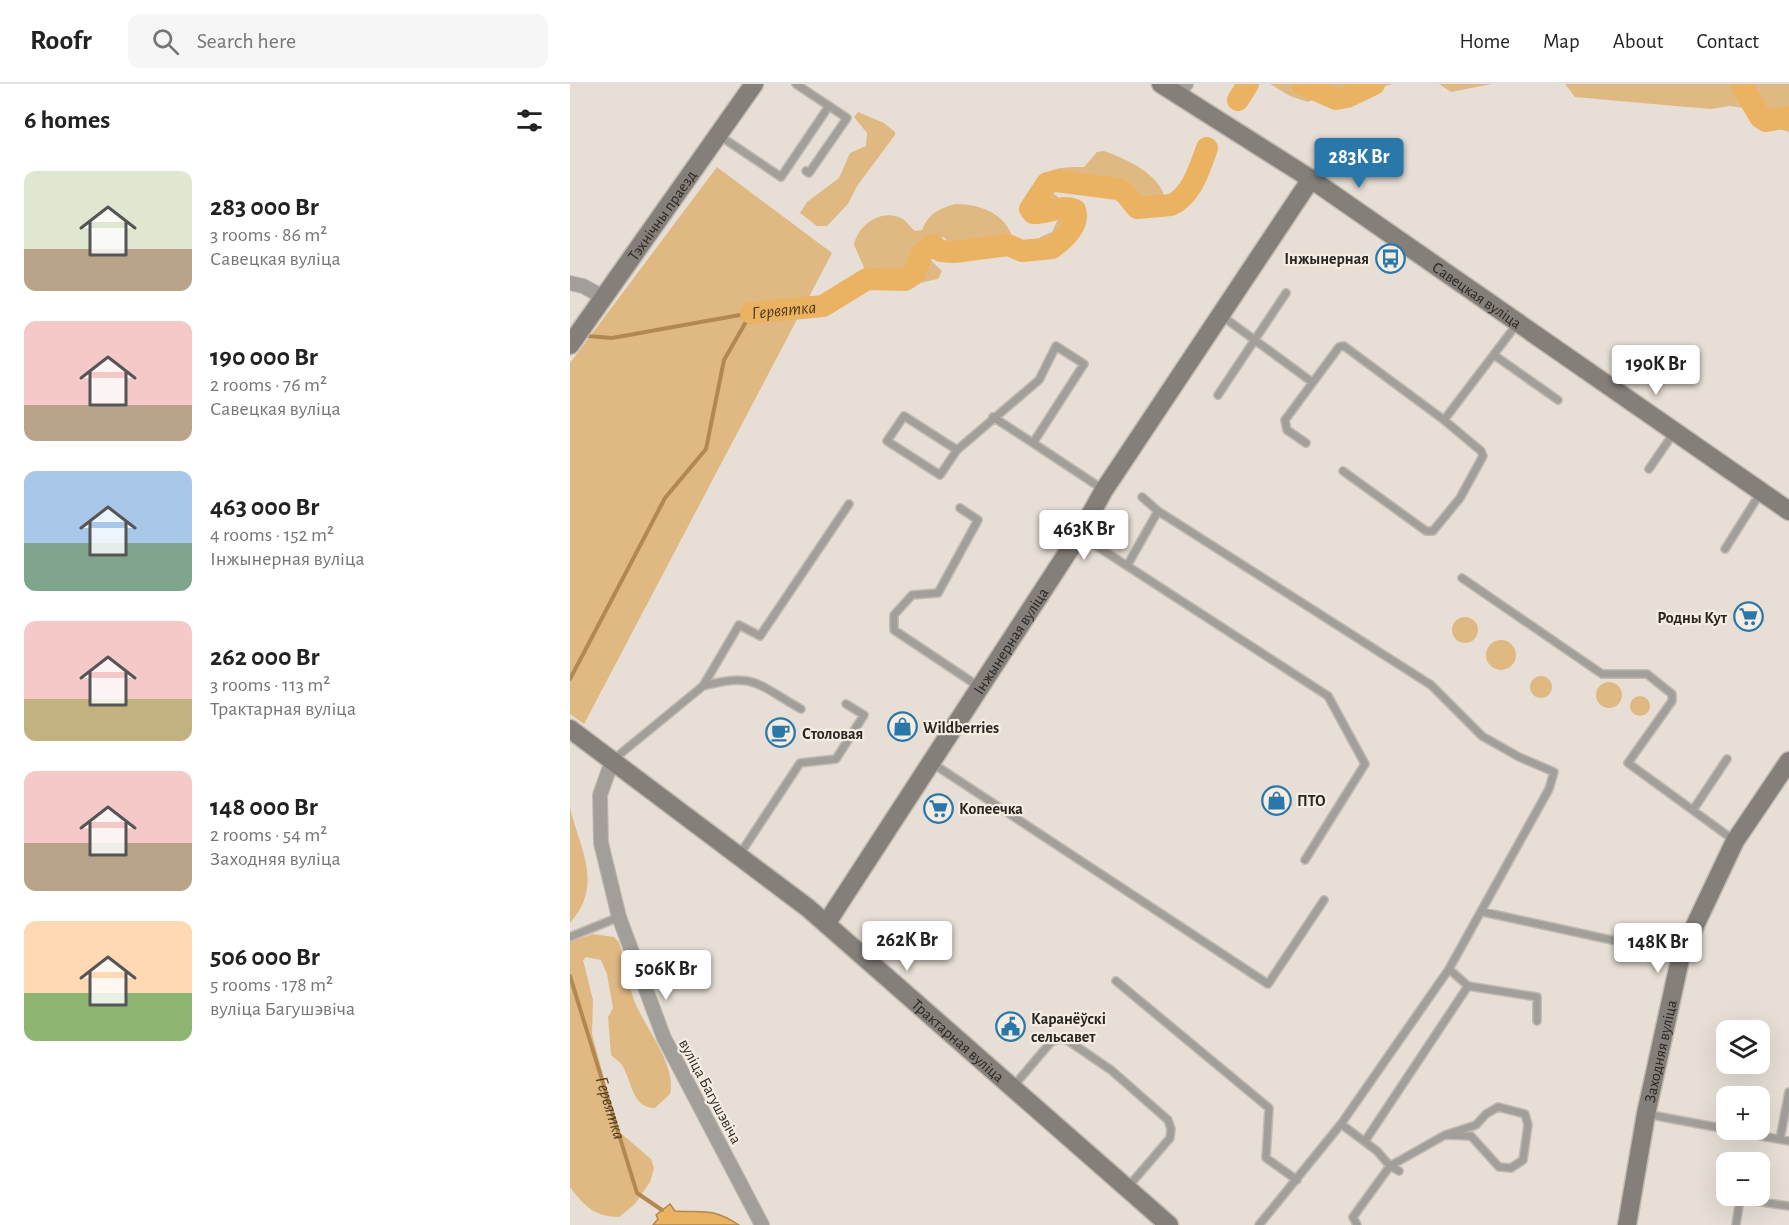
<!DOCTYPE html>
<html lang="en">
<head>
<meta charset="utf-8">
<style>
	:root { --surface:#fff; --page:#f6f6f6; --text:#222; --muted:#767676; --line:#e0e0e0; --accent:#2a77aa }
	body { margin:0; font-family:"Alegreya Sans",sans-serif; background:var(--page); color:var(--text); height:100vh; display:flex; flex-direction:column; font-size:22px; white-space:nowrap }
	* { box-sizing:border-box; margin:0 }
	p { font-size:20px; color:var(--muted) }
	.icon { flex:none; width:33px; height:33px; fill:none; stroke:currentColor; stroke-width:2; stroke-linecap:round; stroke-linejoin:round }
	.map { position:relative; flex:1; overflow:hidden }
	.panel { display:flex; flex-direction:column; background:var(--surface); width:570px }
	.panel>* { flex:none }
	.fabs { position:absolute; left:1146px; top:936px; display:grid; gap:12px }
	.fabs a { display:grid; place-items:center; width:54px; height:54px; border-radius:12px; background:var(--surface); box-shadow:0 6px 24px #0002; font-size:30px }
	.price { position:absolute; translate:-50% -51px; padding:0 14px; border-radius:6px; background:#fff; color:#222; font-size:20px; line-height:39px; filter:drop-shadow(0 2px 3px #0008) }
	.price::after { content:''; position:absolute; left:50%; top:36px; width:18px; height:14px; margin-left:-9px; background:inherit; clip-path:polygon(0 0,100% 0,50% 100%) }
	.price.active { background:var(--accent); color:#fff }
	ul { padding:0; list-style:none }
	li { display:flex; align-items:center; gap:18px; height:150px; padding:0 24px }
	li span { display:grid; place-items:center; flex:none; width:168px; height:120px; border-radius:12px; color:#555 }
	li>.icon { margin-inline-start:auto }
	span .icon { width:72px; height:72px; fill:#fffc; stroke-width:1 }
	li b { font-size:26px }
	h2 { display:flex; justify-content:space-between; align-items:center; height:72px; padding:0 24px; font-size:26px }
	header { display:flex; align-items:center; gap:36px; box-sizing:border-box; height:84px; padding:0 30px; background:var(--surface); border-bottom:2px solid var(--line) }
	header strong { font-size:28px }
	nav { display:flex; gap:33px; margin-inline-start:auto; font-size:21px }
	.search { width:420px; height:54px; background:var(--page); display:flex; align-items:center; gap:15px; box-sizing:border-box; padding:0 21px; border-radius:12px; color:var(--muted); font-size:22px }
	main { display:flex; flex:1; min-height:0 }
	.map>svg:first-child { display:block }
</style>
</head>
<body>
<header>
<strong>Roofr</strong>
<div class="search"><svg class="icon" aria-label="search" viewBox="0 0 24 24"><circle cx="10" cy="10" r="6"/><path d="M15 15l6 6"/></svg>Search here</div>
<nav><a>Home</a><a>Map</a><a>About</a><a>Contact</a></nav>
</header>
<main>
<section class="panel">
<h2>6 homes<svg class="icon" aria-label="filters" viewBox="0 0 24 24"><path d="M4 7h16M4 17h16"/><circle cx="9" cy="7" r="2"/><circle cx="15" cy="17" r="2"/></svg></h2>
<ul>
<li><span style="background:linear-gradient(#dfe7d0 65%,#b9a48a 0)"><svg class="icon" aria-label="home" viewBox="0 0 24 24"><path d="M3 11l9-7 9 7M6 9v11h12V9"/></svg></span><div><b>283 000 Br</b><p>3 rooms · 86 m²</p><p>Савецкая вуліца</p></div></li>
<li><span style="background:linear-gradient(#f6c9c9 70%,#b9a48a 0)"><svg class="icon" aria-label="home" viewBox="0 0 24 24"><path d="M3 11l9-7 9 7M6 9v11h12V9"/></svg></span><div><b>190 000 Br</b><p>2 rooms · 76 m²</p><p>Савецкая вуліца</p></div></li>
<li><span style="background:linear-gradient(#a9c7e8 60%,#7fa58c 0)"><svg class="icon" aria-label="home" viewBox="0 0 24 24"><path d="M3 11l9-7 9 7M6 9v11h12V9"/></svg></span><div><b>463 000 Br</b><p>4 rooms · 152 m²</p><p>Інжынерная вуліца</p></div></li>
<li><span style="background:linear-gradient(#f6c9c9 65%,#c2b280 0)"><svg class="icon" aria-label="home" viewBox="0 0 24 24"><path d="M3 11l9-7 9 7M6 9v11h12V9"/></svg></span><div><b>262 000 Br</b><p>3 rooms · 113 m²</p><p>Трактарная вуліца</p></div></li>
<li><span style="background:linear-gradient(#f6c9c9 60%,#b9a48a 0)"><svg class="icon" aria-label="home" viewBox="0 0 24 24"><path d="M3 11l9-7 9 7M6 9v11h12V9"/></svg></span><div><b>148 000 Br</b><p>2 rooms · 54 m²</p><p>Заходняя вуліца</p></div></li>
<li><span style="background:linear-gradient(#ffd9b3 60%,#8fb573 0)"><svg class="icon" aria-label="home" viewBox="0 0 24 24"><path d="M3 11l9-7 9 7M6 9v11h12V9"/></svg></span><div><b>506 000 Br</b><p>5 rooms · 178 m²</p><p>вуліца Багушэвіча</p></div></li>
</ul>
</section>
<div class="map">
<svg width="1219" height="1141" viewBox="0 0 1219 1141">
	<rect width="100%" height="100%" fill="#e7dfd5"/>
	<path fill="#e0b882" d="M700,0h123l-12,3 -46,2 -27,13 -18,-6z
		M869,0h53l-41,8z
		M995,0h224v48l-10,-3 -21,-19 -28,-4 -19,3 -36,-3 -100,-9z
		M288,28l26,11 11,9v3l-38,51 -9,18 -21,22h-10l-17,-13 7,-11 32,-24 11,-25 16,-7 1,-13 -13,-16z
		M534,67c20,7 57,23 61,48 -5,4 -9,9 -16,10 -21,0 -83,-41 -96,-16l25,21c-1,27 -12,26 -35,30l-3,-7 12,-5 6,-13 -6,-11 -17,-9c2,-32 22,-32 49,-32l13,-15z
		M147,83l115,86 -248,471 -14,-10v-351z
		M385,120c29,0 55,12 60,42l-5,3 -39,9 -28,-21 -15,7c-3,14 5,18 14,27l-4,8c-18,3 -51,16 -67,4l-17,-38c4,-21 28,-36 47,-27 6,3 9,9 14,13l7,-1c7,-17 17,-21 33,-26z
		M882 546a13 13 0 1 1 26 0a13 13 0 1 1-26 0Z
		M916 571a15 15 0 1 1 30 0a15 15 0 1 1-30 0Z
		M960 603a11 11 0 1 1 22 0a11 11 0 1 1-22 0Z
		M1026 611a13 13 0 1 1 26 0a13 13 0 1 1-26 0Z
		M1060 622a10 10 0 1 1 20 0a10 10 0 1 1-20 0Z
		M0,724c10,41 34,77 0,115z
		M23,850l21,3 5,5c6,19 8,39 15,58 10,27 43,64 36,94l-15,14c-24,0 -23,-28 -33,-43 -3,-4 -8,-7 -11,-10l-3,-38 5,-9 -6,-34 -6,-14 -15,-3 -3,3 10,40 -1,34 13,48 3,28 9,20 34,29 3,9 -4,14 -15,22 -16,13c-24,0 -35,-11 -49,-30v-245z"/>
	<path fill="#ebb262" stroke="#b1884f" stroke-width="1.5" d="M100,1120l5,7c28,2 37,-4 64,14h-86l5,-6 -2,-4z"/>
	<g fill="none" stroke-linecap="round" stroke-linejoin="round">
		<g stroke="#b1884f" stroke-width="4">
			<path d="M18,252l24,2 139,-25"/>
			<path d="M0,595l95,-181 41,-49 18,-89 27,-47"/>
			<path id="s1" d="M0,892l67,217 25,17"/>
		</g>
		<g stroke="#ebb262" stroke-width="22">
			<path d="M732,0l34,15 11,-2 27,-13"/>
			<path d="M1171,0l19,33 6,4 23,-4"/>
			<path d="M668,16l10,-16"/>
			<path id="s2" d="M181,229l72,-7 44,-27 38,1 9,-6 8,-21 10,-8 9,6 13,1 54,-7 14,6 30,-3c11,-8 28,-23 23,-38 -13,-6 -28,4 -42,3l-3,-4 17,-26 9,-2 62,8 7,4 12,15 34,-3c21,-9 29,-38 36,-57"/>
		</g>
		<defs>
			<path id="lane" d="M150,52l61,41 48,-71 -33,-22
				M236,87l3,2 38,-55 -18,-12
				M652,232l90,66
				M924,271l64,45
				M648,311l68,-102
				M423,333l40,26
				M736,359l-19,-13 -2,-10 54,-73 5,-1 100,74 73,-96
				M387,366l-17,25 -53,-34 17,-25 53,34 82,-70 17,-34 28,18 -51,79 71,47
				M1079,385l24,-35
				M773,387l83,60h7l27,-33 23,-42 -2,-5 -37,-31
				M572,413l16,14 273,174 51,51 37,21 35,15 -5,17 -100,180 -108,155 -82,101
				M390,424l18,12 -40,73 -26,2 -18,20v15l84,56
				M511,452l247,160 37,68 -60,96
				M1155,465l36,-57
				M557,482l31,-55
				M892,494l140,96h45l25,20v7l-44,62 107,78
				M133,602c51,-14 54,-2 98,23
				M44,675l89,-73 36,-61 21,11 89,-132
				M362,679l336,221 56,-84
				M1123,726l34,-51
				M170,770l60,-91 36,-4 28,-44 -18,-11
				M913,828l197,43
				M0,853l49,-20
				M879,885l19,17
				M546,897l153,127 -3,50 31,22
				M442,1004l39,-46 8,-3 8,1 44,30 57,50 3,9 -1,9 -42,49
				M1076,1030l80,15
				M771,1040l36,27 13,15 9,5
				M1158,1046l61,11
				M1210,1055l9,-47
				M795,1057l103,-155 69,11v24
				M787,1141l-4,-8 37,-51 55,-31 31,-10 10,-11 12,-7 27,7 3,11 -5,35 -12,8 -12,-1 -28,-31 -26,-1
				M1166,1141l4,-26 49,7"/>
			<path id="street" d="M608,10l8,-10
				M0,199l13,3 20,11
				M42,677l-12,34 1,48 18,74 45,121 98,187"/>
			<g id="secondary">
				<path id="s3" d="M591,0l150,95 478,332"/>
				<path id="s4" d="M0,261l184,-261"/>
				<path id="s5" d="M0,645l238,179 361,317"/>
				<path id="s6" d="M256,840l253,-389 25,-45 207,-311"/>
				<path id="s7" d="M1057,1141l19,-111 35,-159 54,-114 54,-80"/>
			</g>
		</defs>
		<use href="#lane" stroke="#c1bab1" stroke-width="10"/>
		<use href="#street" stroke="#c1bab1" stroke-width="16"/>
		<use href="#secondary" stroke="#c1bab1" stroke-width="21"/>
		<use href="#lane" stroke="#a29f9a" stroke-width="7"/>
		<use href="#street" stroke="#a29f9a" stroke-width="14"/>
		<use href="#secondary" stroke="#847f79" stroke-width="18"/>
	</g>
	<defs>
		<symbol id="bus-ring" viewBox="-11 -11 22 22"><circle r="9.5" fill="#f5ece2" stroke="#2a77aa" stroke-width="1.5"/><path d="M-5-6H5V4H4V6H2V4H-2V6H-4V4H-5ZM-3.5-4V0h7V-4ZM-3.5 1.2v1.5H-2V1.2ZM2 1.2v1.5H3.5V1.2Z" fill="#2a77aa"/></symbol>
		<symbol id="supermarket-ring" viewBox="-11 -11 22 22"><circle r="9.5" fill="#f5ece2" stroke="#2a77aa" stroke-width="1.5"/><path d="M-6-5.5h2.5l.6 2H6L4.5 2H-2.5L-4.4-4H-6ZM-1.5 3.2a1.3 1.3 0 1 0 .1 0ZM3 3.2a1.3 1.3 0 1 0 .1 0Z" fill="#2a77aa"/></symbol>
		<symbol id="shop-ring" viewBox="-11 -11 22 22"><circle r="9.5" fill="#f5ece2" stroke="#2a77aa" stroke-width="1.5"/><path d="M-5-2.5h2.3a2.7 3.5 0 0 1 5.4 0H5L5.5 6h-11ZM-1.5-2.5h3a1.5 2.3 0 0 0-3 0Z" fill="#2a77aa"/></symbol>
		<symbol id="cafe-ring" viewBox="-11 -11 22 22"><circle r="9.5" fill="#f5ece2" stroke="#2a77aa" stroke-width="1.5"/><path d="M-5.5-4.5H6V0H3Q3 3.5 0 3.5H-2.5Q-5.5 3.5-5.5 0ZM3-3.2v2h1.7v-2ZM-6 4.5H4V6H-6Z" fill="#2a77aa"/></symbol>
		<symbol id="civic-ring" viewBox="-11 -11 22 22"><circle r="9.5" fill="#f5ece2" stroke="#2a77aa" stroke-width="1.5"/><path d="M-.6-6.5H3V-4.5H.6V-3L4-1V1h2V6H-6V1h2V-1L-.6-3ZM-1.2 2.5V6h2.4V2.5Z" fill="#2a77aa"/></symbol>
	</defs>
	<g fill-rule="evenodd">
		<use href="#bus-ring" x="804" y="158" width="33" height="33"/>
		<use href="#supermarket-ring" x="1162" y="516" width="33" height="33"/>
		<use href="#shop-ring" x="316" y="626" width="33" height="33"/>
		<use href="#cafe-ring" x="194" y="632" width="33" height="33"/>
		<use href="#shop-ring" x="690" y="700" width="33" height="33"/>
		<use href="#supermarket-ring" x="352" y="708" width="33" height="33"/>
		<use href="#civic-ring" x="424" y="926" width="33" height="33"/>
	</g>
	<g text-anchor="middle" stroke-width="4.5" stroke-linejoin="round" paint-order="stroke">
		<g font-size="16" fill="#2a2723" stroke="#f5ece2">
			<text dy="6" stroke="none"><textPath href="#s4" startOffset="159">Тэхнічны праезд</textPath></text>
			<text dy="6" stroke="none"><textPath href="#s3" startOffset="380">Савецкая вуліца</textPath></text>
			<text dy="6" stroke="none"><textPath href="#s6" startOffset="338">Інжынерная вуліца</textPath></text>
			<text dy="6" stroke="none"><textPath href="#s5" startOffset="498">Трактарная вуліца</textPath></text>
			<text dy="6" stroke="none"><textPath href="#s7" startOffset="177">Заходняя вуліца</textPath></text>
			<text transform="translate(141 1007) rotate(62)" y="6">вуліца Багушэвіча</text>
		</g>
		<g font-size="16" font-weight="bold" fill="#2a2723" stroke="#f5ece2" text-anchor="start">
			<text x="799" y="180" text-anchor="end">Інжынерная</text>
			<text x="1157" y="539" text-anchor="end">Родны Кут</text>
			<text x="353" y="649">Wildberries</text>
			<text x="232" y="655">Столовая</text>
			<text x="727" y="722">ПТО</text>
			<text x="389" y="730">Копеечка</text>
			<text x="461" y="940">Каранёўскі<tspan x="461" dy="18">сельсавет</tspan></text>
		</g>
		<g font-size="18" font-style="italic" fill="#513a18" stroke="#f5ece2">
			<text dy="6" stroke="none"><textPath href="#s2" startOffset="33">Гервятка</textPath></text>
			<text dy="6" stroke="none"><textPath href="#s1" startOffset="138">Гервятка</textPath></text>
		</g>
	</g>
</svg>
<div class="fabs">
<a><svg class="icon" aria-label="layers" viewBox="0 0 24 24"><path d="M12 4l9 5-9 5-9-5zM3 14l9 5 9-5"/></svg></a>
<a>+</a>
<a>−</a>
</div>
<b class="price active" style="left:789px;top:105px">283K Br</b>
<b class="price" style="left:1086px;top:312px">190K Br</b>
<b class="price" style="left:514px;top:477px">463K Br</b>
<b class="price" style="left:337px;top:888px">262K Br</b>
<b class="price" style="left:1088px;top:890px">148K Br</b>
<b class="price" style="left:96px;top:917px">506K Br</b>
</div>
</main>
</body>
</html>
